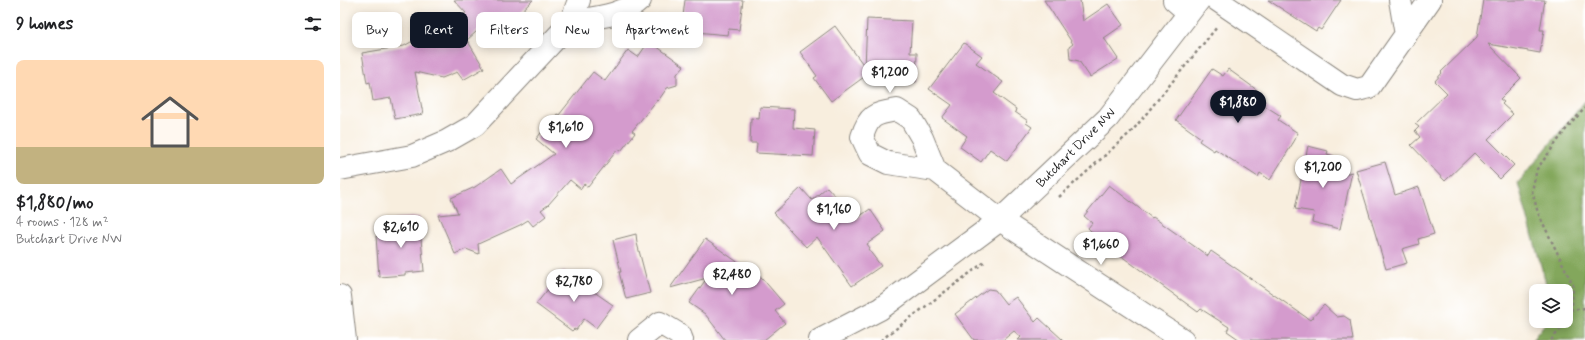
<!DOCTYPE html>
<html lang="en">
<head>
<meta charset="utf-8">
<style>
	:root { --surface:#fff; --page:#f6f6f6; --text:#202124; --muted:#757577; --line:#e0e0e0; --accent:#111827 }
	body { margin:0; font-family:Mynerve,sans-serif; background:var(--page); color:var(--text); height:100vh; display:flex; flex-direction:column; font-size:15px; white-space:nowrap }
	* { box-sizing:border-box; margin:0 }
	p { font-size:13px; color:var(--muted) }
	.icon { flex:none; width:22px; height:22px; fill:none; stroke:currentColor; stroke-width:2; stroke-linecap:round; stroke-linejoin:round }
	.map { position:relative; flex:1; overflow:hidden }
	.panel { display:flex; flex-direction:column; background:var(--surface); width:340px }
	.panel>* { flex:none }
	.hud { position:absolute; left:12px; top:12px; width:380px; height:36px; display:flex; gap:8px }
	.controls { position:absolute; left:1189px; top:284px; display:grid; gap:8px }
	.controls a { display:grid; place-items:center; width:44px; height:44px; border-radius:8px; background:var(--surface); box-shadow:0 2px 10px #0003; font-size:20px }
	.price { position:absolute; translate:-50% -34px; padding:0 9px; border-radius:14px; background:#fff; color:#222; font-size:13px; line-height:26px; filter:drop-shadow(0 1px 2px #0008) }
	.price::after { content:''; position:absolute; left:50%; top:24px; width:12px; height:9px; margin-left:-6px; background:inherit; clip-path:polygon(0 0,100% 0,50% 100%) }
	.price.current { background:var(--accent); color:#fff }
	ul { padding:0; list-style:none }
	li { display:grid; align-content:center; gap:8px; height:212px; padding:0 16px }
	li+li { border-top:1px solid var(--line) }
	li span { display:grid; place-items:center; height:124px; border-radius:8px; color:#555 }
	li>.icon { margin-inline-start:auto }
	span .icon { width:72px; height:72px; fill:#fffc; stroke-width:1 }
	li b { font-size:17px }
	h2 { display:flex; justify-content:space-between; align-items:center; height:48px; padding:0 16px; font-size:17px }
	.pill { padding:0 14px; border-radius:8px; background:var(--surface); box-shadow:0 2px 10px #0003; font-size:14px; line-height:36px }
	.pill.current { background:var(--accent); color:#fff }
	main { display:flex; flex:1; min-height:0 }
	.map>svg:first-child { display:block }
</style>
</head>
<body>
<main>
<section class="panel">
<h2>9 homes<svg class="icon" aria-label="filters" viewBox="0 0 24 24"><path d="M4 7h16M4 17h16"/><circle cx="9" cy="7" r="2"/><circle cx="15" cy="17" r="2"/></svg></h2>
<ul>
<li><span style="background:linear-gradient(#ffd9b3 70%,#c2b280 0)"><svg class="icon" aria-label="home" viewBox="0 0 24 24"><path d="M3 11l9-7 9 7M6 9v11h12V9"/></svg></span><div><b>$1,880/mo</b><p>4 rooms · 128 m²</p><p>Butchart Drive NW</p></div></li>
</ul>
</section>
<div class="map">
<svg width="1245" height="340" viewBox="0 0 1245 340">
	<rect width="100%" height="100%" fill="#fff"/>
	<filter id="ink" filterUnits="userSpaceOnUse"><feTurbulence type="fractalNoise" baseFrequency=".025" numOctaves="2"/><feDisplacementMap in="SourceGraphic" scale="8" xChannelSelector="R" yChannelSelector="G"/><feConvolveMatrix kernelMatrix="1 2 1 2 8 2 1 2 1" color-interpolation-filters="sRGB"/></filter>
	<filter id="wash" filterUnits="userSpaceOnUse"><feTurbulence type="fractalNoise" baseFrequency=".012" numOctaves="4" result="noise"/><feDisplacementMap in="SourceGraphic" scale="16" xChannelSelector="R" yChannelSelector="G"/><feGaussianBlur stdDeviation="0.9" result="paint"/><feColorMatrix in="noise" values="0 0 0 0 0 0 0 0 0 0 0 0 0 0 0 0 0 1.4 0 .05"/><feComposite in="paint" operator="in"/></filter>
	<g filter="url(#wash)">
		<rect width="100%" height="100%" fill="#f8eede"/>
		<path fill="#83a75c" stroke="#50623c" d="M1245,101v239h-53l15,-19h19v-30h-18l-30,-108z"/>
		<g id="blocks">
			<path fill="#d49bcd" d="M114,0h79l-27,26 -11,-11 -28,25 17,28 -21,12 -6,-8 -15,6 -27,-6 8,42 -28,5 -4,-21 -18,3 -3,-19 -3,1 -5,-30 42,-7 21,-12 1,2 40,-23z
				M345,0h58l-4,30 -10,-1 -1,6 -32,-3 2,-14 -15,-2z
				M704,0h36l3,21 25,-17 15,21 -19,13 14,21 -28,18 -11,-16 -9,-2 -1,-12 4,-3z
				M928,0h73l-20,30 -3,-2 -2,3z
				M1143,0h62l-5,30h4l-4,23 -52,-9 33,34 -21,21 4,3 -2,2 11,10 -25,25 26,26 -14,14 -26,-26 -29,28 -34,-36 9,-8 -5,-6 4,-4 -4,-3 32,-31 -12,-12 7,-8 -1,-1 36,-35z
				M527,19l45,2 -2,32h7l-1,29 -52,-3v-2l-33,24 -17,-23 3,-2 -17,-24 35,-26 30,41z
				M309,41l35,25 -7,8v11l-10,3 -9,13 -1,-1 -25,31 3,2 -14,18 -3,-2 -30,38 -4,-3 -3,5 -11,-9 -22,25 -7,5 5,6 -13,10 -5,-6 -8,5 -42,19 1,10 -13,-5 -11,5 -17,-39 20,-2 -7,-15 24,-11 26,-18 10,15 43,-30 -18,-15 21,-25 2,1 34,-43 12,9 23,-31 10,7z
				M624,43l18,13 -6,7 27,19 -9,11 22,16 -1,3 13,9 -2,2 6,4 -25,34 -17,-12 -9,13 -21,-15 7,-11 -25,-18 10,-13 -23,-16z
				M872,69l11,7 5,-7 29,21 -6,7 30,19 -3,4 20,13 -6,10h1l-23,37 -10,-7 -2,4 -43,-28 -1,2 -15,-10 2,-3 -25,-18z
				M420,107l34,2 -1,19 22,2 -2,26 -57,-3 1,-10h-7l1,-25 8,1z
				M968,146l20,5 -1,3 7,2 -5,22 23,-6 -12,57 -28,-7 2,-10 -19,-3z
				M1045,162l10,33 24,-8 15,47 -16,5 1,5 -17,5 5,14 -21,6 -30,-99z
				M769,185l43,33 1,-1 55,39 3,-5 99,69 14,-15 13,12 7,-1 6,4 3,20h-113l-13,-9 2,-4 -28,-18 -3,3 -107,-78 1,-2 -4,-4 4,-5 -8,-7z
				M487,187l29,32 14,-10 15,22 -18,13 3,4 -2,1 13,17 -29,20 -35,-49 -11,10 -32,-34 27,-25 11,12z
				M79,217l5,54 -19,2v2l-26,2 -3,-41 19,-2 -1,-15z
				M296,234l1,9 13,50 -24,6 -7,-27h2l-8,-32z
				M365,239l48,34 3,-2 28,33 -9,7 10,12 -21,17h-39l-20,-26 -16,-11 18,-25 -37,10z
				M224,271l49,34 -17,23 -12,-9 -8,11 -2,-1 -2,2 -36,-27 13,-16 1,1z
				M648,289l7,1 11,14 10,-7 19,25 4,-4 24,22h-45l3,-3 -7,-6 -11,9h-29l-19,-26z"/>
		</g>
	</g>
	<g filter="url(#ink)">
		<use href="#blocks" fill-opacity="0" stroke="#8a857d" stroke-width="1"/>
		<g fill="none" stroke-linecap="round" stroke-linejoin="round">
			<defs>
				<path id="minor" d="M834,0l15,13
					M877,0l125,85 15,5 12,-3 61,-87
					M1060,0l6,35
					M231,22c21,-4 54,-7 69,-22
					M0,169l72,-13 35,-15 28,-16 96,-103 8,-22
					M595,170l-47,-7 -18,-9 -8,-17c7,-23 13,-23 35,-27l14,9 11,19 13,32 65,50 183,120
					M299,340l21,-17 20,12 2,5
					M480,340l60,-31 120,-89 108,-102 91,-118"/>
				<path id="tertiary" d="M0,296l5,44"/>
			</defs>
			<use href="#minor" stroke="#8a857d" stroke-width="24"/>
			<use href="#tertiary" stroke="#8a857d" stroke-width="24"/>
			<path stroke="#8a857d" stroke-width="2.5" stroke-dasharray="3 3" stroke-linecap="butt" d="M719,197l74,-67 84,-103
				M1230,310l15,-2
				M541,340l105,-79
				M1211,340l15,-17 6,-19 1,-19 -35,-72 -6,-22 5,-22 30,-41 18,-20"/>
			<use href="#minor" stroke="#fff" stroke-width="22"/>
			<use href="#tertiary" stroke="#fff" stroke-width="22"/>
		</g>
	</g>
	<g text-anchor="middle" stroke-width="4" stroke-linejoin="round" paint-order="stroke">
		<g font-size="13" fill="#1c1c1c" stroke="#fff">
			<text transform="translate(735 147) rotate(-45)" y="5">Butchart Drive NW</text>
		</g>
	</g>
</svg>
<div class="controls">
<a><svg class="icon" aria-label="layers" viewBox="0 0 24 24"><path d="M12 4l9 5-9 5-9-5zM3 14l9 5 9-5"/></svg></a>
</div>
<b class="price" style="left:550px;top:94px">$1,200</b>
<b class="price current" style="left:898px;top:124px">$1,880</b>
<b class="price" style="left:226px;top:149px">$1,610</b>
<b class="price" style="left:983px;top:189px">$1,200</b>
<b class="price" style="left:494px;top:231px">$1,160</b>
<b class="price" style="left:61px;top:249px">$2,610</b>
<b class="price" style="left:761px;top:266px">$1,660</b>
<b class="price" style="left:392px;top:296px">$2,480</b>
<b class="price" style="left:234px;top:303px">$2,780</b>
<div class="hud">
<a class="pill">Buy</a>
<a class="pill current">Rent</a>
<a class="pill">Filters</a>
<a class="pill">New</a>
<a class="pill">Apartment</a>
</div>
</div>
</main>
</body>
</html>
